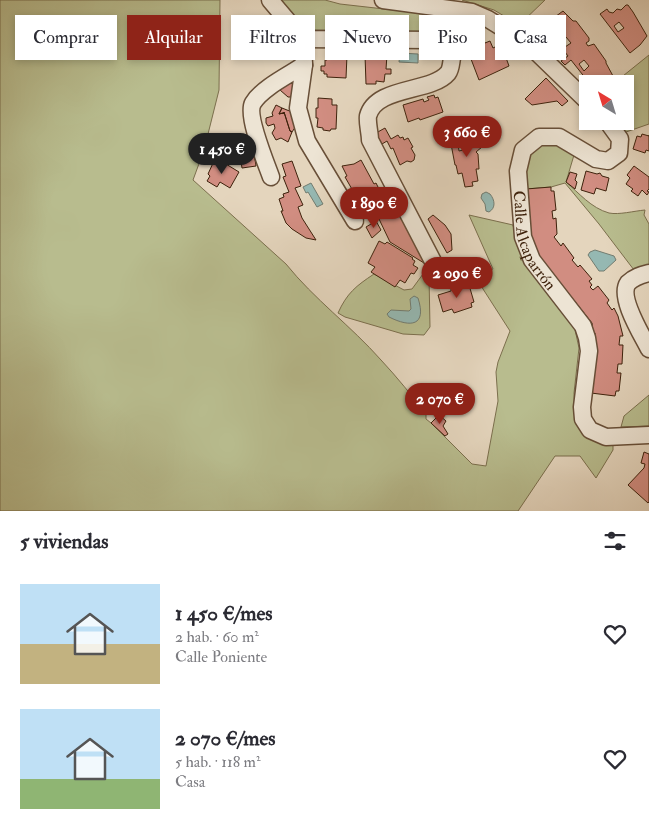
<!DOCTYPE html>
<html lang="es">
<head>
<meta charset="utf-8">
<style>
	:root { --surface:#fff; --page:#f2f2f3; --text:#2b2b33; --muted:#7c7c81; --accent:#8f2418 }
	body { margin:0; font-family:"IM FELL Double Pica",serif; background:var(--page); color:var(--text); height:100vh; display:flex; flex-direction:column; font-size:19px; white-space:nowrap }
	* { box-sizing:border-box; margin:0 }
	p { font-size:16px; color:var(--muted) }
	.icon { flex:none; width:28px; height:28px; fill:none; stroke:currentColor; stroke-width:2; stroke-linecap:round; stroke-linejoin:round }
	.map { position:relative; height:511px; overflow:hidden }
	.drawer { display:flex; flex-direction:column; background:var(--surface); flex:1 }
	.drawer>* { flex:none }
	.hud { position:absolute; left:15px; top:15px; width:620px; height:45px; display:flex; gap:10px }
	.needle { width:32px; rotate:322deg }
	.fabs { position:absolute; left:579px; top:75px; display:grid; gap:10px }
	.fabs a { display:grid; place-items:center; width:55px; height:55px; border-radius:0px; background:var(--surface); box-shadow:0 2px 8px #0003; font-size:25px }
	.price { position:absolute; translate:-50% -42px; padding:0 11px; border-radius:18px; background:var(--accent); color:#fff; font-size:16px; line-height:32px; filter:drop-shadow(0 1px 2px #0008) }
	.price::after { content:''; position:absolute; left:50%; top:30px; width:15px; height:11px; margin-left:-8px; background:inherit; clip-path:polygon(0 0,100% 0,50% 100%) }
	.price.active { background:#222; color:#fff }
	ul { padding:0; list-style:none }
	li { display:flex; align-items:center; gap:15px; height:125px; padding:0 20px }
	li span { display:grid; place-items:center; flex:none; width:140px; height:100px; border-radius:0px; color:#555 }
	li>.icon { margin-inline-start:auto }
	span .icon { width:60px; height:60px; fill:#fffc; stroke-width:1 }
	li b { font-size:21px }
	h2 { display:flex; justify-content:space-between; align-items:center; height:60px; padding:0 20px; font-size:21px }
	.pill { padding:0 18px; border-radius:0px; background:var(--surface); box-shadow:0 2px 8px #0003; font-size:18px; line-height:45px }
	.pill.active { background:var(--accent); color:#fff }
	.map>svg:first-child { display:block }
</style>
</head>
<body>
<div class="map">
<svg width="649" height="511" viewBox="0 0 649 511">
	<rect width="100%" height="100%" fill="#e4d5bd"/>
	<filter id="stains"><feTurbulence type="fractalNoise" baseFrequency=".004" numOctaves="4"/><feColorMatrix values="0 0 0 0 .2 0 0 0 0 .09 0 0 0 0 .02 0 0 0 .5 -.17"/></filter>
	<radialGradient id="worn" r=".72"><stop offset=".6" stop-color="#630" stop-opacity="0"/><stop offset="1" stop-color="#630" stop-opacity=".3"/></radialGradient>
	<path fill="#b8bc8e" stroke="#7b6f4d" d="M0,0h220l-1,90 -15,60 -11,30 93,84c28,35 65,62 95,96 16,17 30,35 45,53v6l5,4 41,41 14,2 12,-65 -2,-29 2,-10 12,-31 -36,-56 19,-6 -24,-54 44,10 5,22 18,29 38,49 5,23 -5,45 1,26 38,23v8l-17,28 -16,-22h-25l-37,55h-518z
		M281,0h44l15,4 115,13 26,6 -6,8 -19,16 -10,-11 -13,-4 -123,-2 -5,-2z
		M462,0h83l-26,25 -25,-15z
		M649,55v69l-23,8 -10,-11h9v-37h-12z
		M548,143l9,2 17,10 -8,27c13,11 25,26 43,31 10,2 25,-2 36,-3l-1,5 5,9v41l-15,5 -35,-46 -34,-41 -14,4 -25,2c-1,-23 -4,-39 22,-46z
		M374,274l30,16 8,-1 11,-15 6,2 1,51 -6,8 -21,-1 -58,-17 -7,-4c9,-20 18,-27 36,-39z
		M649,395v31l-28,1 3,-11z"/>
	<path fill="#95b8b2" stroke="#727c70" d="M400,53l18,1v9l-19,-1z
		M311,183l12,21 -6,3 -9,-15 -2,1 -3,-6z
		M486,192l4,2c5,6 6,14 -1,18l-3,-1 -1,-7 -4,-6 1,-4z
		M595,250l19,6 2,4 -12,11h-5l-11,-16 2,-3z
		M414,296l4,2c9,28 -7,30 -29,19l-2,-3 4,-4 18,1 2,-2 -1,-10z"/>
	<path fill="#d18d81" stroke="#3e220c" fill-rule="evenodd" d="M626,5h2l5,7 14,24 -7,9 -10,8 -30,-39 7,-5 2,3 4,1 4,-4 4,1zM619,22l5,6 -6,4 -4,-6z
		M563,11l10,10h3l13,17v3l-3,2 2,3 6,-2 12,17v2l7,13 -8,8h-15l-19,-24 -6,5 -4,-4 7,-5 -24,-31zM566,37l5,6 -6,4 -4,-6zM584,60l5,6 -5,5 -5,-7z
		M484,41l1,2 5,-2 3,7 8,-4 8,22 -30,14 -8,-21 2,-1 -4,-10z
		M352,46h12l-1,12 -11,-1z
		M328,52l11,1v2h8l-1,23 -19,-1v-3h-3v-3h-3v-5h4v-6h2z
		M365,55h22l-1,14h5v5h-6l-1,8 -8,-1v3h-10z
		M546,78l22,23 -6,5 -5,-5 -25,4 -7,-6z
		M290,83l4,1 -3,13h-3l-8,-7z
		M434,95l1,3 3,-1 5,15 -23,8 -1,-2 -11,4 -5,-17 20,-6 1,3 5,-2 -2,-3z
		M318,98l14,1v6h5l-1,24h-5l-1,2 -7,-1v-2l-6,-1 1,-9h-2v-10h2z
		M276,105l6,3 -3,6 4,-1v1l1,-2 6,19 2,1 -4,10 -7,-4 -5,2 -4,-7 3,-5 -1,-4 -6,2 -2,-3v-5l7,-2 -1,-3z
		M282,108l10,4 4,14 -4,6 -2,-1 -6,-19 -1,2v-1l-4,1z
		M385,128l6,11 7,-4 2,3 3,-1 1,3 4,-2 5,9 -2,1 4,7 -1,5 -3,2 -4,-1 -7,4 -7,-17 -2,1 -4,-8 -5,3 -6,-11z
		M472,131l5,5 -4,2 9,9 -6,5 2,2 1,15h-3l2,12 -6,1 1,4 -8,1 -3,-14 -4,1 -2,-9h-1l-4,-21 7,-1 1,8 4,-1 1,-3 -7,-9 7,-6 2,4z
		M642,134l7,2v-1v16l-3,-1 -1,3 -12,-4 4,-13 4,1z
		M240,145l2,10 12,-2 2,13 -14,2 -2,-13 -9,1 -2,-9z
		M361,160l13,24 2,-1 4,8 -7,3 -1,-2 -7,4 4,9 -6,4 -8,-15h1l-1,-3h-2l-8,-14 2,-1 -5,-10 12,-2z
		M214,161l6,3 1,-3 18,11 -9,16 -10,-6 -3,5 -10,-6 3,-5 -2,-2z
		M292,161l9,25 -6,2 8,17 -5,2 4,11 14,22 -10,-2 -14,-9 -6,-6 -5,-12h2l-4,-12 5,-2 -1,-3 6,-2 -6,-15 3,-1 -4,-12z
		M634,166l15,11v12l-2,2 2,1 -2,3 -5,-5 -4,6 -7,-5 2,-2 -7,-5 4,-6 -3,-3z
		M586,171l11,3 3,-1 2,3 7,2 -3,13 -10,-3 -2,6 -13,-4z
		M570,172l7,2 -2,6 2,2 -2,7 -9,-7z
		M551,187v4h3l2,19 -4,1 1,8 3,-1 1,16 -3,3 7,9 2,-3 11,15 -2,2 6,7 2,-2 12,14 -3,2 3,4 -2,2 3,3 5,-4 11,14 -2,3 5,7 2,-2 4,8 5,20h-3l-1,9h4l-1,19h-4l-1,9h4l-2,18h-3l-1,5 -24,-3 4,-60h-2l-1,-10 -50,-63 -6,-8 -7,-18 -3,-45z
		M398,209l28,54h-2l-34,-21 -11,-23z
		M433,215l12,10 6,9 1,16 -5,3 -19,-34z
		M376,221l5,9 -9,8 -6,-11z
		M379,241l6,3 2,-2 26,16 -1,1 3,2 -2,4 5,3 -4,6 -3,-1 -6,10 -5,-3 -5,7 -24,-15 4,-5 -7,-4z
		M460,270l4,9 -11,5 -4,-10z
		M469,285l5,17 -3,1 1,4 -18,6 -2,-4 -9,3 -5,-17 13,-4v-2l8,-3v2z
		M439,415l7,6 -3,5 5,8 -3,2 -14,-13z
		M644,452l5,2v48l-1,1 -20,-18 16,-17 1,-4 -4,-1z"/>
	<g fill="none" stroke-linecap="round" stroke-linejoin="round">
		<defs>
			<g id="minor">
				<path d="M270,0l33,39 129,1 13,7 7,11c-1,5 -1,11 -4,15 -17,20 -72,13 -80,43 -1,7 2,17 2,24l69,133"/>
				<path d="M383,0l89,12 16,7 39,24 61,59"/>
				<path d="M303,39l1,26 -6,43 9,33 48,80"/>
				<path id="s1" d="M607,121l13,18 -1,14 -11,8 -12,-2 -37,-22h-20l-16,13 -5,21 5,66 9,23 51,66 4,12 2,13 -7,56 1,12 7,11 16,7 43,-2"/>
				<path d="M271,177c-5,-14 -25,-62 -18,-74 9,-15 36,-28 51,-38"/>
				<path d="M649,273c-8,2 -15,4 -21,10 -10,14 14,52 21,66"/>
			</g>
		</defs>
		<use href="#minor" stroke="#684f38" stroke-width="19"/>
		<use href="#minor" stroke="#ede4d4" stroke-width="16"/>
	</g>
	<g text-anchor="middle" stroke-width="4" stroke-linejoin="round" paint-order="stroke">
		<g font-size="16" fill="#3e220c" stroke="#ede4d4">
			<text dy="6" stroke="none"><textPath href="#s1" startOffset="240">Calle Alcaparrón</textPath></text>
		</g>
	</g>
	<rect width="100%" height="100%" filter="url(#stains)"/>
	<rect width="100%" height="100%" fill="url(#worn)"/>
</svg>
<div class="fabs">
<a><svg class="needle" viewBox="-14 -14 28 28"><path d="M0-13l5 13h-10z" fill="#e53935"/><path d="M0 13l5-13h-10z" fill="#7c7c81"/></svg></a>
</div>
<b class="price" style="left:467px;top:158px">3 660 €</b>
<b class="price active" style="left:222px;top:175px">1 450 €</b>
<b class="price" style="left:374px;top:229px">1 890 €</b>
<b class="price" style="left:457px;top:299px">2 090 €</b>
<b class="price" style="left:440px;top:425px">2 070 €</b>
<div class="hud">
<a class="pill">Comprar</a>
<a class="pill active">Alquilar</a>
<a class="pill">Filtros</a>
<a class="pill">Nuevo</a>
<a class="pill">Piso</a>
<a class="pill">Casa</a>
</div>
</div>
<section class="drawer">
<h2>5 viviendas<svg class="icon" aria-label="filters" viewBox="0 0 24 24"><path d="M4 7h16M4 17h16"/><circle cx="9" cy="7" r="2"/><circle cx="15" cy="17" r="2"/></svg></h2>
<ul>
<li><span style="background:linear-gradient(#bfe0f5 60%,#c2b280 0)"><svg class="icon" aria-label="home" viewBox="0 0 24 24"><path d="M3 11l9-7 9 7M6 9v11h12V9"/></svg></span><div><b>1 450 €/mes</b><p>2 hab. · 60 m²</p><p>Calle Poniente</p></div><svg class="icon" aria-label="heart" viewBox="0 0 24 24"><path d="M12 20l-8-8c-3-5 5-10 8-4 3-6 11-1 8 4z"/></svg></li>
<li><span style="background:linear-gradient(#bfe0f5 70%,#8fb573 0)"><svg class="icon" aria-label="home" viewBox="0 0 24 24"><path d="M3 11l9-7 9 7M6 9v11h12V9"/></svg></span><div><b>2 070 €/mes</b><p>5 hab. · 118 m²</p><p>Casa</p></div><svg class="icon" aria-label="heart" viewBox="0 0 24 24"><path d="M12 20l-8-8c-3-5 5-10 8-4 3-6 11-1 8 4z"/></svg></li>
</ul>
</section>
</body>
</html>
